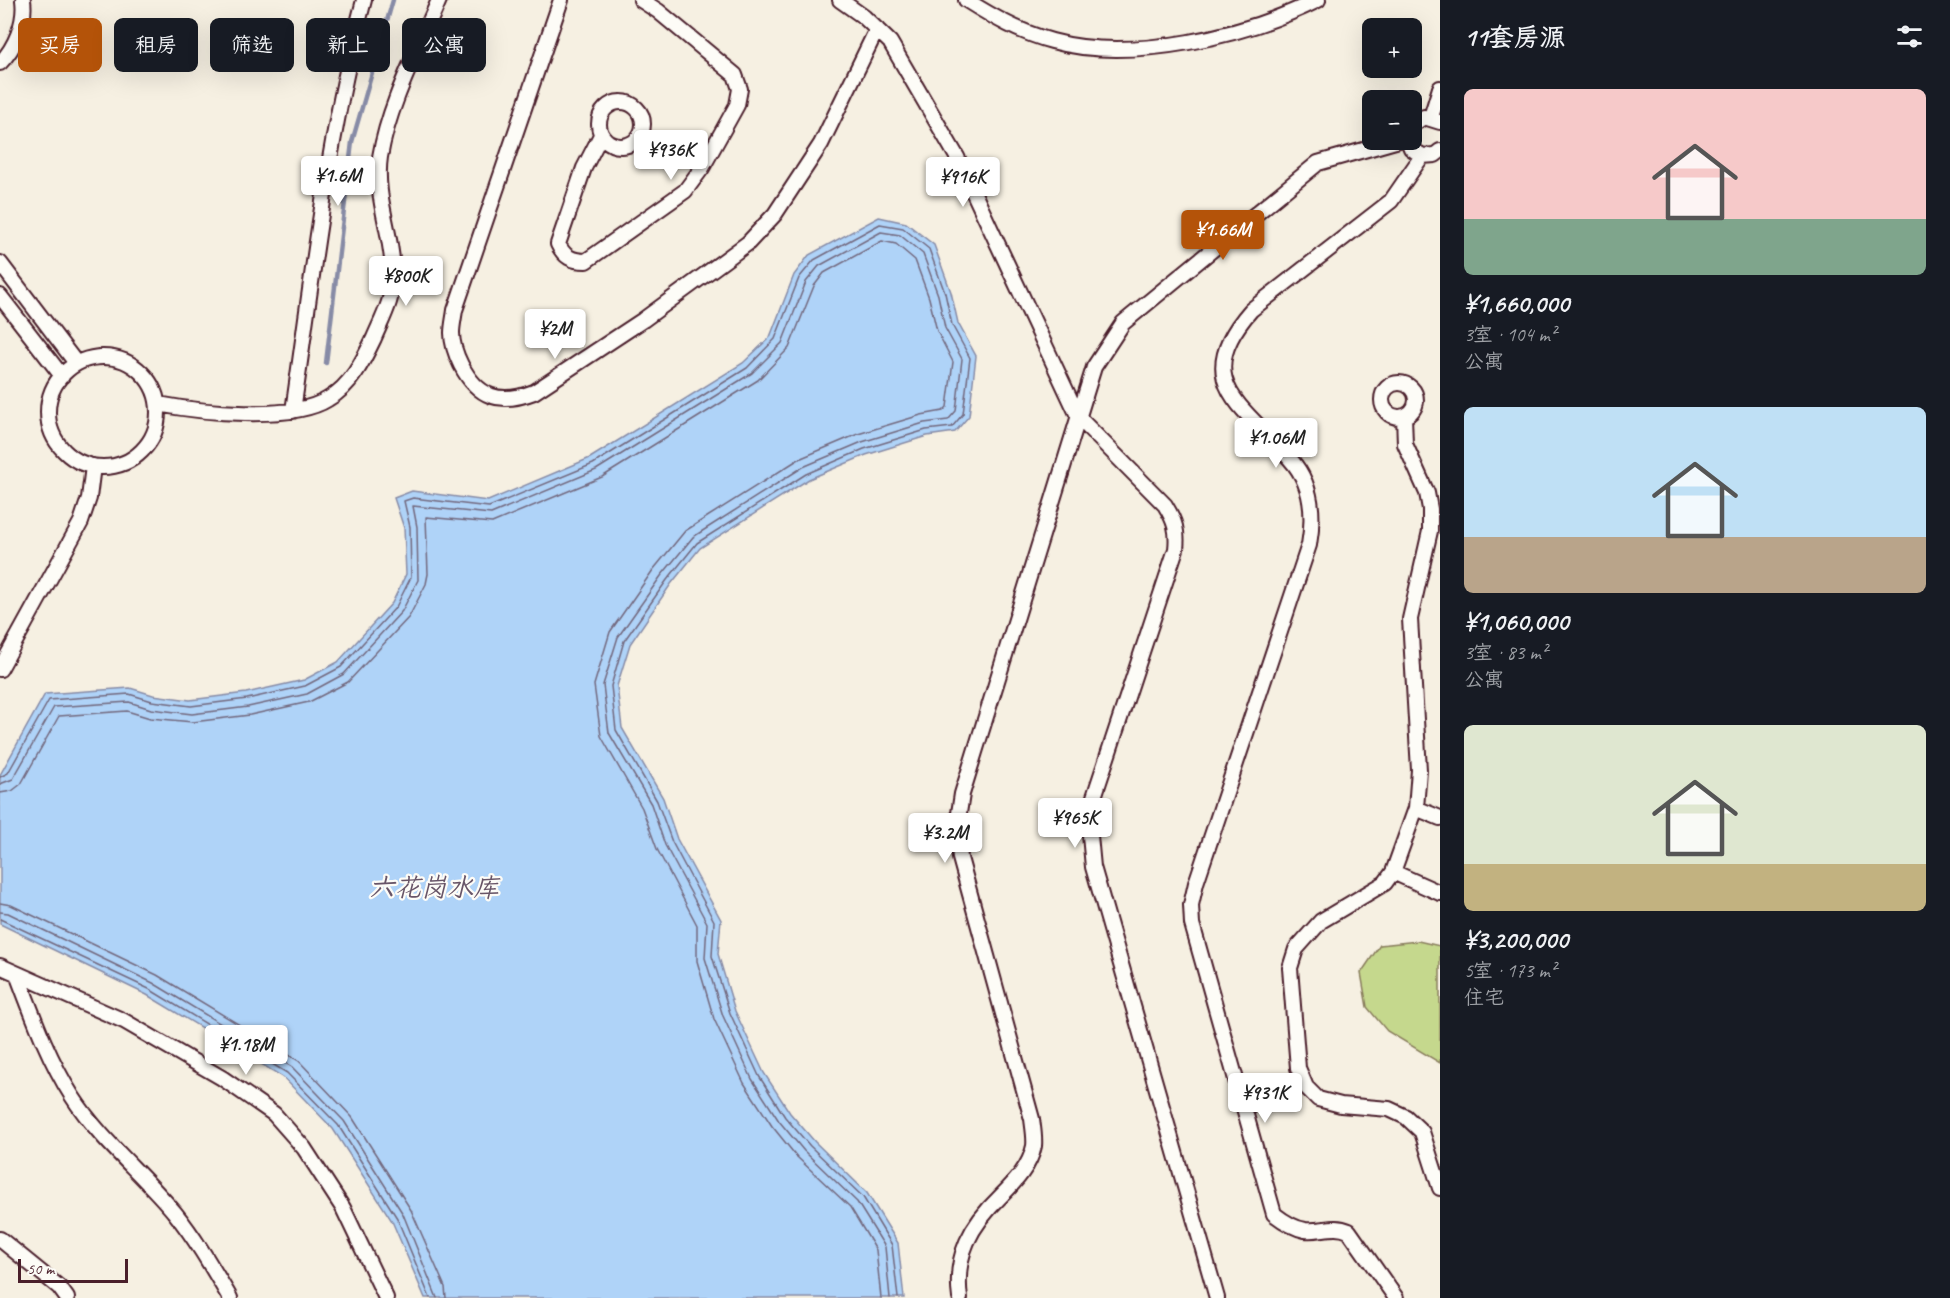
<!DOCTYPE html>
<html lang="zh">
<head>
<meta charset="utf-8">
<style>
	:root { --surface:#171b24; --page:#242831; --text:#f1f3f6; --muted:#9ea1a6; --accent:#b45309 }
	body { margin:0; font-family:Caveat,"LXGW WenKai TC",sans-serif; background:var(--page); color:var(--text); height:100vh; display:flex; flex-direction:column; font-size:22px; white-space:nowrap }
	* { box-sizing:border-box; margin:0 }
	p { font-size:20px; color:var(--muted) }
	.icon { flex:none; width:33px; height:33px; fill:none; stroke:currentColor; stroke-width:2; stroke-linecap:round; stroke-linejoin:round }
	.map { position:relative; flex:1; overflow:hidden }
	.side { display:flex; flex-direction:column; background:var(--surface); width:510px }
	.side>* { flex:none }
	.banner { position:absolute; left:18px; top:18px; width:570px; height:54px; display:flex; gap:12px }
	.fabs { position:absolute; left:1362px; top:18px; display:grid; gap:12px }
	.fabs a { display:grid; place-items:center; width:60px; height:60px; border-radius:9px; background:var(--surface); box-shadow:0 6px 24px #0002; font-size:30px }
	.scale { position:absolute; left:18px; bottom:15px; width:110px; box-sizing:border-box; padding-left:6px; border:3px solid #4a1f2b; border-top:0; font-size:16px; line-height:21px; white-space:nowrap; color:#4a1f2b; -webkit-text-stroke:4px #fdfcf7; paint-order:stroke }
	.price { position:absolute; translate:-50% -51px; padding:0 14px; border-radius:6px; background:#fff; color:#222; font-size:20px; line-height:39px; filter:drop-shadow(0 2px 3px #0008) }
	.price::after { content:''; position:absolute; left:50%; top:36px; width:18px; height:14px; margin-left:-9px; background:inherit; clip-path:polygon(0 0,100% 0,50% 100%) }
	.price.selected { background:var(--accent); color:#fff }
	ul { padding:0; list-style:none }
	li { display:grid; align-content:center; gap:12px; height:318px; padding:0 24px }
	li span { display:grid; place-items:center; height:186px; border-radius:9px; color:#555 }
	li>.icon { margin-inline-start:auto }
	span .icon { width:108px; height:108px; fill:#fffc; stroke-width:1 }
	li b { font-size:26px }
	h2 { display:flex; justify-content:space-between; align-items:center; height:72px; padding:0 24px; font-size:26px }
	.pill { padding:0 21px; border-radius:9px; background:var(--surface); box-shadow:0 6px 24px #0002; font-size:21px; line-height:54px }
	.pill.selected { background:var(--accent); color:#fff }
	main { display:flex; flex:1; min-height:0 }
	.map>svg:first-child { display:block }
</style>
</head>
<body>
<main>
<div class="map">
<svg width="1440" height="1298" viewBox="0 0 1440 1298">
	<rect width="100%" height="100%" fill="#f6f0e2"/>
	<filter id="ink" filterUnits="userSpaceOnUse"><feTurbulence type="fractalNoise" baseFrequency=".0167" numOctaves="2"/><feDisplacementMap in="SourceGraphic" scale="12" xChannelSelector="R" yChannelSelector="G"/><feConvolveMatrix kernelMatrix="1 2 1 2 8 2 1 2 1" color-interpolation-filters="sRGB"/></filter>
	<g filter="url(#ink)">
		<path fill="#c5d88d" stroke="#887c5c" stroke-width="1.5" d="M1418,941l22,5v117l-53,-32 -20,-24 -6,-34 19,-28z"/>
		<path fill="#afd3f8" stroke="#878ba6" stroke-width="1.5" d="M879,217l27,6 28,22 17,47 7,31 18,33 -7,60 -14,16 -28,4 -61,19 -57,24 -109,69 -29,36 -41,60 -13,42 5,42 41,70 14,41 44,81 -3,34 17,57 29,62 26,40 25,29 52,51 31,50 6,55h-479l-33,-77 -59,-92 -50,-52 -136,-82 -147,-71v-149l45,-81 85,-6 23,7 37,5 56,-7 58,-13 34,-18 54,-59 14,-29 -2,-46 -10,-30 18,-7 76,10 102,-43 153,-95 27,-26 24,-62 15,-20z"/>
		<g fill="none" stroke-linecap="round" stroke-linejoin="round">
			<path stroke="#72677d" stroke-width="1.5" d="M0,777l8,-4 41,-73 80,-6 23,7 39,5 56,-7 58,-13 36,-19 55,-60 15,-30 -1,-50 -6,-26 9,-3 76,9 104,-43 154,-96 28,-29 24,-61 15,-18 66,-36 23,4 26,21 16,44 7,32 18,33 -7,56 -11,13 -26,3 -62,19 -58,25 -109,69 -30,37 -43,61 -13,45 5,44 41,71 15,41 42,79 -2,35 18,57 29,63 26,41 25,29 53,51 29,48 6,53
				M0,784l13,-5 41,-72 75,-5 22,7 41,5 56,-7 59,-13 37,-20 58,-63 16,-31 -1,-53 -4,-21 78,8 105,-44 156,-97 30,-30 24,-61 13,-16 62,-34 19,3 23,19 15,41 7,33 17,31 -6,52 -8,9 -24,3 -62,19 -59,25 -110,70 -32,39 -43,61 -15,48 6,48 42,71 14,41 42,78 -2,35 18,58 29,63 27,42 25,30 53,51 28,45 5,51
				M0,793l12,-2 9,-7 38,-68 68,-5 23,7 43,4 57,-7 59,-13 39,-20 61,-65 17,-33 2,-10 -2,-57 66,6 110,-46 156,-97 31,-32 25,-62 10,-13 58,-32 14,3 19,16 14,38 8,33 16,31 -6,45 -4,4 -22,4 -63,19 -59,25 -114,72 -32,39 -43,62 -16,53 7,51 41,72 15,41 40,76v36l17,58 30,64 28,43 25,31 53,50 26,43 5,48
				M0,903l11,2 146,70 142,86 53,56 59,93 34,77 1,11
				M0,912l8,1 145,70 139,84 52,54 59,93 34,84
				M0,919l149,70 138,84 51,52 59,93 33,80"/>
			<path stroke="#878ba6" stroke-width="4.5" d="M326,363l26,-221 41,-142"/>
			<defs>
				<path id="minor" d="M561,0l-106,310c-1,8 -3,16 -3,23 0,11 4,22 9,32 17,33 39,40 73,27l109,-72 105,-77 27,-29 46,-70 56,-115
					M840,0l24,17 26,25 67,115 122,261 86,87c10,16 13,26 11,44l-83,251 -4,25 4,42 124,431
					M966,0c27,17 55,33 86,41 79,22 194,-5 266,-41
					M0,63c15,-15 26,-41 23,-63
					M599 124a22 22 0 1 1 44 0a22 22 0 1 1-44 0Z
					M1431,117l9,-29
					M1412,125l12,-8 16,5
					M601,135l-17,33 -26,76c6,13 14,17 28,17l99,-70 17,-23 35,-63 3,-16 -5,-14 -77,-64 -17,-11
					M1408,140l3,8 11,8 13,-1 5,-4
					M0,263l76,100
					M0,296l62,80
					M48 412a55 55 0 1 1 110 0a55 55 0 1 1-110 0Z
					M1382 400a17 17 0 1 1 34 0a17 17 0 1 1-34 0Z
					M158,404c42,8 134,18 170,-5 23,-13 35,-38 46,-61 9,-21 20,-40 19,-64 0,-39 -19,-77 -13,-117 9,-54 38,-107 59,-157
					M293,411c20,-138 35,-276 71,-411
					M1404,416l1,28 22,49 3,16v22l-20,88 9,151 -3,38 -23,64 -8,11 -64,38 -25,28 -6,19 8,100 8,19 12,12 23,6 48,4 17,8 16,15 18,56
					M0,669l81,-147 8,-24 4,-32
					M1416,808l24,10
					M1393,872l47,21
					M0,966l124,55 98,57 52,36 30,34 39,60 43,90
					M17,974c16,42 31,84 55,122 28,44 70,77 103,117 21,26 38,56 55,85
					M0,1239l59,48 8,11
					M960,1298c-6,-43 11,-73 41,-102 14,-14 29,-30 33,-50 1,-8 -1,-19 -2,-27l-72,-261 -3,-32 5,-32 132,-427 29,-44 195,-160 81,-23
					M1396,1298l-47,-67c-16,-7 -28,1 -44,-1 -12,-2 -22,-9 -31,-16l-82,-290 -1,-19 5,-22 113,-338c5,-28 4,-56 -14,-80 -44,-56 -110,-80 -44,-155l140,-109 31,-45"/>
			</defs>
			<use href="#minor" stroke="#4a1f2b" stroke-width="18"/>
			<use href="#minor" stroke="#fdfcf7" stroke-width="14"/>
		</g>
	</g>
	<g text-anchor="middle" stroke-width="4.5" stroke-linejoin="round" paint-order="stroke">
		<g font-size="26" font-style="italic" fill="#685568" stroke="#fdfcf7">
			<text x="434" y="896">六花岗水库</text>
		</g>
	</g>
</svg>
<div class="fabs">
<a>+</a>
<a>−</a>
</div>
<div class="scale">50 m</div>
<b class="price" style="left:671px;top:181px">¥936K</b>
<b class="price" style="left:338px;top:207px">¥1.6M</b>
<b class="price" style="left:963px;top:208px">¥916K</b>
<b class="price selected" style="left:1223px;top:261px">¥1.66M</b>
<b class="price" style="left:406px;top:307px">¥800K</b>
<b class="price" style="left:555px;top:360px">¥2M</b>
<b class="price" style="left:1276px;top:469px">¥1.06M</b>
<b class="price" style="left:1075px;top:849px">¥965K</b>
<b class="price" style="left:945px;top:864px">¥3.2M</b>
<b class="price" style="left:246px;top:1076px">¥1.18M</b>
<b class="price" style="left:1265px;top:1124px">¥931K</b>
<div class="banner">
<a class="pill selected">买房</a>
<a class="pill">租房</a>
<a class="pill">筛选</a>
<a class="pill">新上</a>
<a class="pill">公寓</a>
</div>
</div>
<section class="side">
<h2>11套房源<svg class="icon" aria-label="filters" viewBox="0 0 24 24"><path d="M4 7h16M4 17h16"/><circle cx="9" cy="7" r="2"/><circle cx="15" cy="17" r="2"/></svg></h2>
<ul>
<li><span style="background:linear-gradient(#f6c9c9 70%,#7fa58c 0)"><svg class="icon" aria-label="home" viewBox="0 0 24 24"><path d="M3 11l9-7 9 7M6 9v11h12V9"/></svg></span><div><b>¥1,660,000</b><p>3室 · 104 m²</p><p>公寓</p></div></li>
<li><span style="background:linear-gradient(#bfe0f5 70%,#b9a48a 0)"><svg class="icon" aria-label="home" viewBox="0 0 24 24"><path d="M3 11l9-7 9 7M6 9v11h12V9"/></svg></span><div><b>¥1,060,000</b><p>3室 · 83 m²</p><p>公寓</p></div></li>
<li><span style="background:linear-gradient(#dfe7d0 75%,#c2b280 0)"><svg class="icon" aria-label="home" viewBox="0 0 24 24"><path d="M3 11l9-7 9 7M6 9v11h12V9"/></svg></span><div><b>¥3,200,000</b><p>5室 · 173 m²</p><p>住宅</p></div></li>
</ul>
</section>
</main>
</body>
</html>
